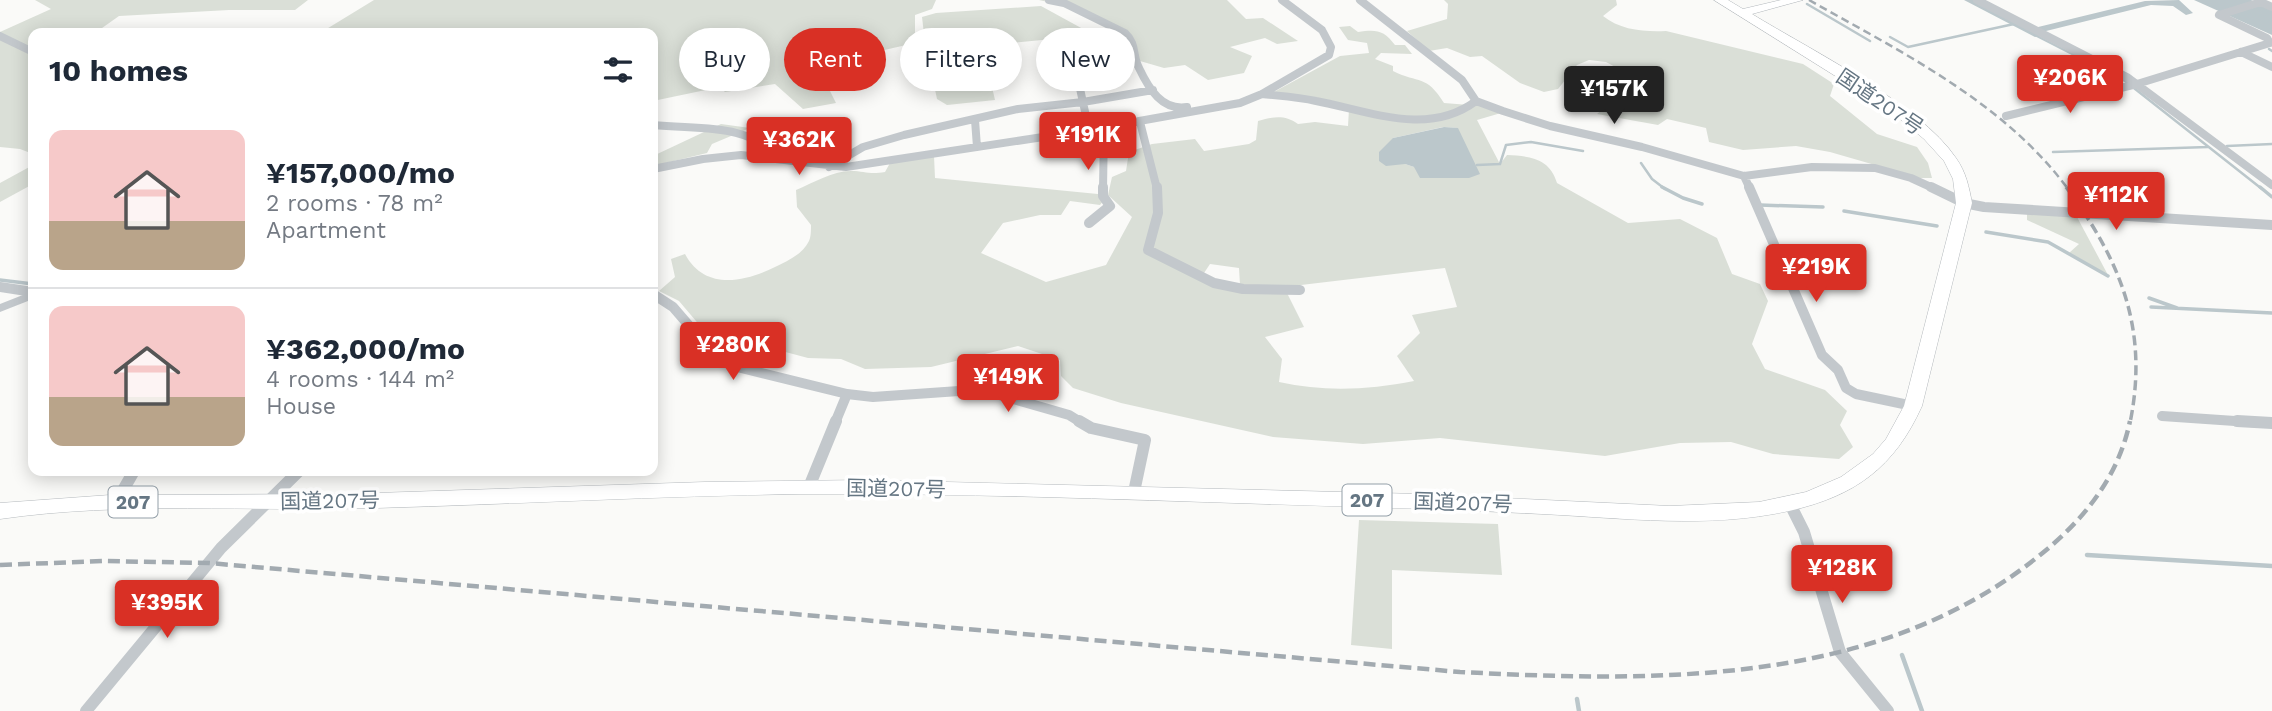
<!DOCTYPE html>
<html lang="en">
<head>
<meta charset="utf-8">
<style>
	:root { --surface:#fff; --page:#f6f6f7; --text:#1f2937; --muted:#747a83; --line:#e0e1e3; --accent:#d93025 }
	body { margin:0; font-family:"Work Sans","Noto Sans JP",sans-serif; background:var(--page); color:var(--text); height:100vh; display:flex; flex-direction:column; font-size:26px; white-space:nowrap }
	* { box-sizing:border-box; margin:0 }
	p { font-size:23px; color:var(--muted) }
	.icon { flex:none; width:38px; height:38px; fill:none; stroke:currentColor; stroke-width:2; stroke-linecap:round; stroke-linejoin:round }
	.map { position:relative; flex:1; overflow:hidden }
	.drawer { position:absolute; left:28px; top:28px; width:630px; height:448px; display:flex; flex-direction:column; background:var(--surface); border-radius:14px; box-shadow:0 4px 18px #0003 }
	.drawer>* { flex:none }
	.top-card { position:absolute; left:679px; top:28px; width:665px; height:63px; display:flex; gap:14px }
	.price { position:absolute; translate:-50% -60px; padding:0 16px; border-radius:7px; background:var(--accent); color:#fff; font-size:23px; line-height:46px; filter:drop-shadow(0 2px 4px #0008) }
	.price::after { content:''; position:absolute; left:50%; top:42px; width:21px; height:16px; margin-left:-10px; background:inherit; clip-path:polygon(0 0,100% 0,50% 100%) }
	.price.on { background:#222; color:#fff }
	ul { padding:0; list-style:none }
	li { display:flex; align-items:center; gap:21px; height:175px; padding:0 21px }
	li+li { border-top:2px solid var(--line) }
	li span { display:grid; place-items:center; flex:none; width:196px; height:140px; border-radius:14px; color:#555 }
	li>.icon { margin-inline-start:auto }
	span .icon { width:84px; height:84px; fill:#fffc; stroke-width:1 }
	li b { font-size:30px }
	h2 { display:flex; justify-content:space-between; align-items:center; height:84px; padding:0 21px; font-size:30px }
	.tag { padding:0 24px; border-radius:32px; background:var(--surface); box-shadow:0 4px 18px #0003; font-size:24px; line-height:63px }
	.tag.on { background:var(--accent); color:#fff }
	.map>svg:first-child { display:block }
</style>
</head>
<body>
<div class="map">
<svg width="2272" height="711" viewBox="0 0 2272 711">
	<rect width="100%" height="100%" fill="#fafaf8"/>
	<path fill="#dadfd7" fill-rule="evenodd" d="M35,0h273l-13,10h-66l-110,6 -24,17h-62v121l-13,-5 -20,-2v-115l51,-23z
		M374,0h562l-4,9 -17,6v28l-57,13v10l-34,13 12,24 -33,6 -28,-25 -50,8 -5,-5 -67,14v-68h-333z
		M1039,0h188l19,19 17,-1 35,23 -21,3 -12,-6 -35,9 22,9 -8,17 -36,7 -23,-15 -21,3 -24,-7 -10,-21 -9,-6 -60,-29z
		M1444,0h172l1,5 -14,11c17,14 41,16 63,15l137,33 31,20 -4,12 47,38 40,13 11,16 4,15h-12l-90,-26 -34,-6 -53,4 -34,-8 -3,-14 -39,-9 -9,6 -61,-11 24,-21 5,-13 -7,-11 -13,-7 -17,-2 -12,5 -19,24 -14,3 -24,-9 -38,-27 -12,1 -23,-9 -18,3 -22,-20 40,-12 1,-15z
		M1041,6l53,29 -168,16 -4,-34 14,-4z
		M1350,26l8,6c18,-3 26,-2 37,13h10l7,9 -31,-1 -6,6 18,7v5c26,13 33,3 51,32l38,3 19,7 -24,7 23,44 7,-9c22,1 43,3 50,28l71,40 52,-4 37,19 15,36 28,10 8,17 -16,43 13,25 60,21 22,21 -7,14 13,22 -14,12 -66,-5 -42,-12 -51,1 -75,13 -165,-18 -77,6 -90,-7 -152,-34 -48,-15 -12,-12 -1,-16 -42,-14 -87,21 -66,2 -24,-10 -33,-1 -75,-20 -26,-4 -28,-33 -20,-10 16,-14 -4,-18 14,-5c20,37 59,28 90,13 12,-6 27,-12 34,-26 2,-4 2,-11 2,-16l-14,-18 -1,-17c17,-7 36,-19 55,-19 14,0 18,4 34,1l5,-9 44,-7 1,22 173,17 4,-18 14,-6 3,-19 23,-8 43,-5 9,12 45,-7 7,-4 2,-19c15,-4 26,-7 40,3l17,-2 33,4 1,-17 -77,-16 68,-37 29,-3 -2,-10 -19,-3 -9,-13zM1443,127l14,1 -43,39 -9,-3 -12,-26zM1108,195l24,22 -26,48 -60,17 -65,-29 22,-30 37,-8h21l9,-14 30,4zM1210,264l29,4 1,17 -40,-6zM1445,268l12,39 -45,8 8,18 -23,23 17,25c-46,9 -90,11 -135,1l3,-23 -17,-22 39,-10 -20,-40z
		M952,83l3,8 37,-4 3,13 -48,5 -10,-6 -3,-14z
		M721,124l29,4 -38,16 -5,9 -54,13v-10z
		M33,165v19l-33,18v-19z
		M2027,212l50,5 31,58 -39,-22 10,-9 -52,-24z
		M1359,520l139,4 4,51 -110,-5v79l-41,-4z"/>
	<path fill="#bbc7cb" d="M1964,0h9l57,29 115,-28 34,-1 14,13 -7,2 -13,-9 -22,-1 -113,28 3,2 -6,2z
		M2194,0h57l21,9v26z
		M1444,127l14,1 22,46 -11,4h-49l-6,-11 -9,-3 -19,2 -7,-5v-9l14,-14z"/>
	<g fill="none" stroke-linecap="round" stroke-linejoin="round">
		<path stroke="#bbc7cb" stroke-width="2.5" d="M1807,4l63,37
			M2035,35l90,46 137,108
			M1890,37l18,10 106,-23
			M2269,49l3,2
			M2227,146l45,-2
			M2053,152l155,-5
			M1641,163l11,16 13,10
			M1477,165l23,-1 6,-19 25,-3 52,9"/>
		<path stroke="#bbc7cb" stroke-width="3.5" d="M1662,187l21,11 19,6
			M2260,187l12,10
			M1760,205l63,2
			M1844,211l93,15
			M1986,232l62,10 60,34
			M0,280l33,4
			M2149,298l28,10
			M2151,307l121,6"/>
		<path stroke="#bbc7cb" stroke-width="4.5" d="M2087,555l185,11
			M1902,655l20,56
			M1577,699l2,12"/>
		<defs>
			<path id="trunk" d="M1714,0h14l15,9 38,-9h22l-51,14c57,35 168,90 204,144 10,14 13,29 16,45l-50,203c-28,62 -67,90 -133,105 -81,18 -165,7 -247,3 -92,-5 -184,-7 -276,-10 -155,-5 -310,-11 -465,-10 -142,2 -284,10 -425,14 -125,4 -252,-7 -376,11v-16l110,-8 236,-1 359,-12 161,-2 554,14 250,12 89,-4 47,-10 35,-15 32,-23 13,-15 18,-33 52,-203 -3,-24 -9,-18 -20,-22 -36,-30z"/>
		</defs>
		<use href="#trunk" stroke="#b4b9bd" stroke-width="1"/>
		<path stroke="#c3c8cc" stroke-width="8" d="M1049,0l15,3 61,30c12,11 7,22 14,35 10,21 23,43 48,39
			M1360,0l102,80 14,21 27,10 47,15 92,21 102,29 68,-9 63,1 36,10 24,11
			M1977,0l150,77 145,108
			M2219,15l42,-13 11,5
			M0,36l33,16
			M2241,52l31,15
			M1079,84l10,46
			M1262,94c18,2 36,3 54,7 53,10 112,36 160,0
			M2006,116l131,-32 133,-41 -3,-5 -48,-23
			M975,120l2,27
			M1140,122l17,67
			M653,125c51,5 90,-3 131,34
			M829,167l34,-20 41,-12 114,-26 65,-7 70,-12
			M653,169l50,-10 38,-4 105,12 243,-37 151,-27 22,-9 67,-39 2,-8 -9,-17 -40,-30
			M1744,176l6,13
			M1103,189l1,-61"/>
		<path stroke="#c3c8cc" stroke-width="10" d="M1157,187l1,26 -10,37 66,33 29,6 57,1
			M1749,187l73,168 16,15 8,18 10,6 57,12
			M1931,187l33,16 20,4 288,18
			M1089,223l21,-17 -7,-10v-9
			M0,287l33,5
			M653,294l20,13 37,43 23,16 114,28 26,3 86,-6 30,1 80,23 13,8
			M2162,416l102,7
			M835,423l12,-29"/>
		<path stroke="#c3c8cc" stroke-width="12" d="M1079,421l12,7 54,12 -11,52
			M2237,421l35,2
			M809,487l27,-66
			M122,492l12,-21
			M1790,504l14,28 36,120 48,59
			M86,711l135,-163 78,-77"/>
		<path fill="#c3c8cc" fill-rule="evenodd" d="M33,291v8l-33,13v-8z"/>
		<use href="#trunk" fill="#fff" fill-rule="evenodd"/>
		<path stroke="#a2aab0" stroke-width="2.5" stroke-dasharray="8 4.5" stroke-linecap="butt" d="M1809,0c92,52 195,102 259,189"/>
		<path stroke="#a2aab0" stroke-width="3.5" stroke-dasharray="10 5" stroke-linecap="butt" d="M2066,187c55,74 83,143 64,236"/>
		<path stroke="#a2aab0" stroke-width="4.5" stroke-dasharray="12 6" stroke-linecap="butt" d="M0,565l104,-4 105,2 1251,109c199,10 422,15 585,-121 41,-34 74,-76 85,-130"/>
	</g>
	<g text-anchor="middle" stroke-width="7" stroke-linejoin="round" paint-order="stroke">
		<g fill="#fff" stroke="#939fa8" stroke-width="2">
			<rect x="1342.5" y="484.5" width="49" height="31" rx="5"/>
			<rect x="108.5" y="486.5" width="49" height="31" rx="5"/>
		</g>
		<g font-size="19" font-weight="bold" fill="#657683">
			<text x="1367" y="507">207</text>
			<text x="133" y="509">207</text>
		</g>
		<g font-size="21" fill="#657683" stroke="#fff">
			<text transform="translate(1880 102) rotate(34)" y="7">国道207号</text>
			<text transform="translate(896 489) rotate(1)" y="7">国道207号</text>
			<text transform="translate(330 501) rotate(-1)" y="7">国道207号</text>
			<text transform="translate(1463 503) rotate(2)" y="7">国道207号</text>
		</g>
	</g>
</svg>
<b class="price" style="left:2070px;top:115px">¥206K</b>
<b class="price on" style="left:1614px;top:126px">¥157K</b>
<b class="price" style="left:1088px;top:172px">¥191K</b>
<b class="price" style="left:799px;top:177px">¥362K</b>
<b class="price" style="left:2116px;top:232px">¥112K</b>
<b class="price" style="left:1816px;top:304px">¥219K</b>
<b class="price" style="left:733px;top:382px">¥280K</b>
<b class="price" style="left:1008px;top:414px">¥149K</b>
<b class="price" style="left:1842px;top:605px">¥128K</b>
<b class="price" style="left:167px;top:640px">¥395K</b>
<div class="top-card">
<a class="tag">Buy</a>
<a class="tag on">Rent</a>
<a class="tag">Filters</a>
<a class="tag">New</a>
</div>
<section class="drawer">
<h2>10 homes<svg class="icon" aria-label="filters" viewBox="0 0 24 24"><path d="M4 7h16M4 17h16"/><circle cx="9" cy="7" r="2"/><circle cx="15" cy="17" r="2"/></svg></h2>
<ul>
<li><span style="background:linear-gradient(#f6c9c9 65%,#b9a48a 0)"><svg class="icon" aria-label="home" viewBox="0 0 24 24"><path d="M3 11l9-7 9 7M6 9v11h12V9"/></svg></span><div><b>¥157,000/mo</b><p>2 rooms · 78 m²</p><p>Apartment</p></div></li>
<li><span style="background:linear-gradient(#f6c9c9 65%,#b9a48a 0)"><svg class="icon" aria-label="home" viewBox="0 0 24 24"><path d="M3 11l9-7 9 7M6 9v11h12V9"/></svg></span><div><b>¥362,000/mo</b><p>4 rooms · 144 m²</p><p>House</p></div></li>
</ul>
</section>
</div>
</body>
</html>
